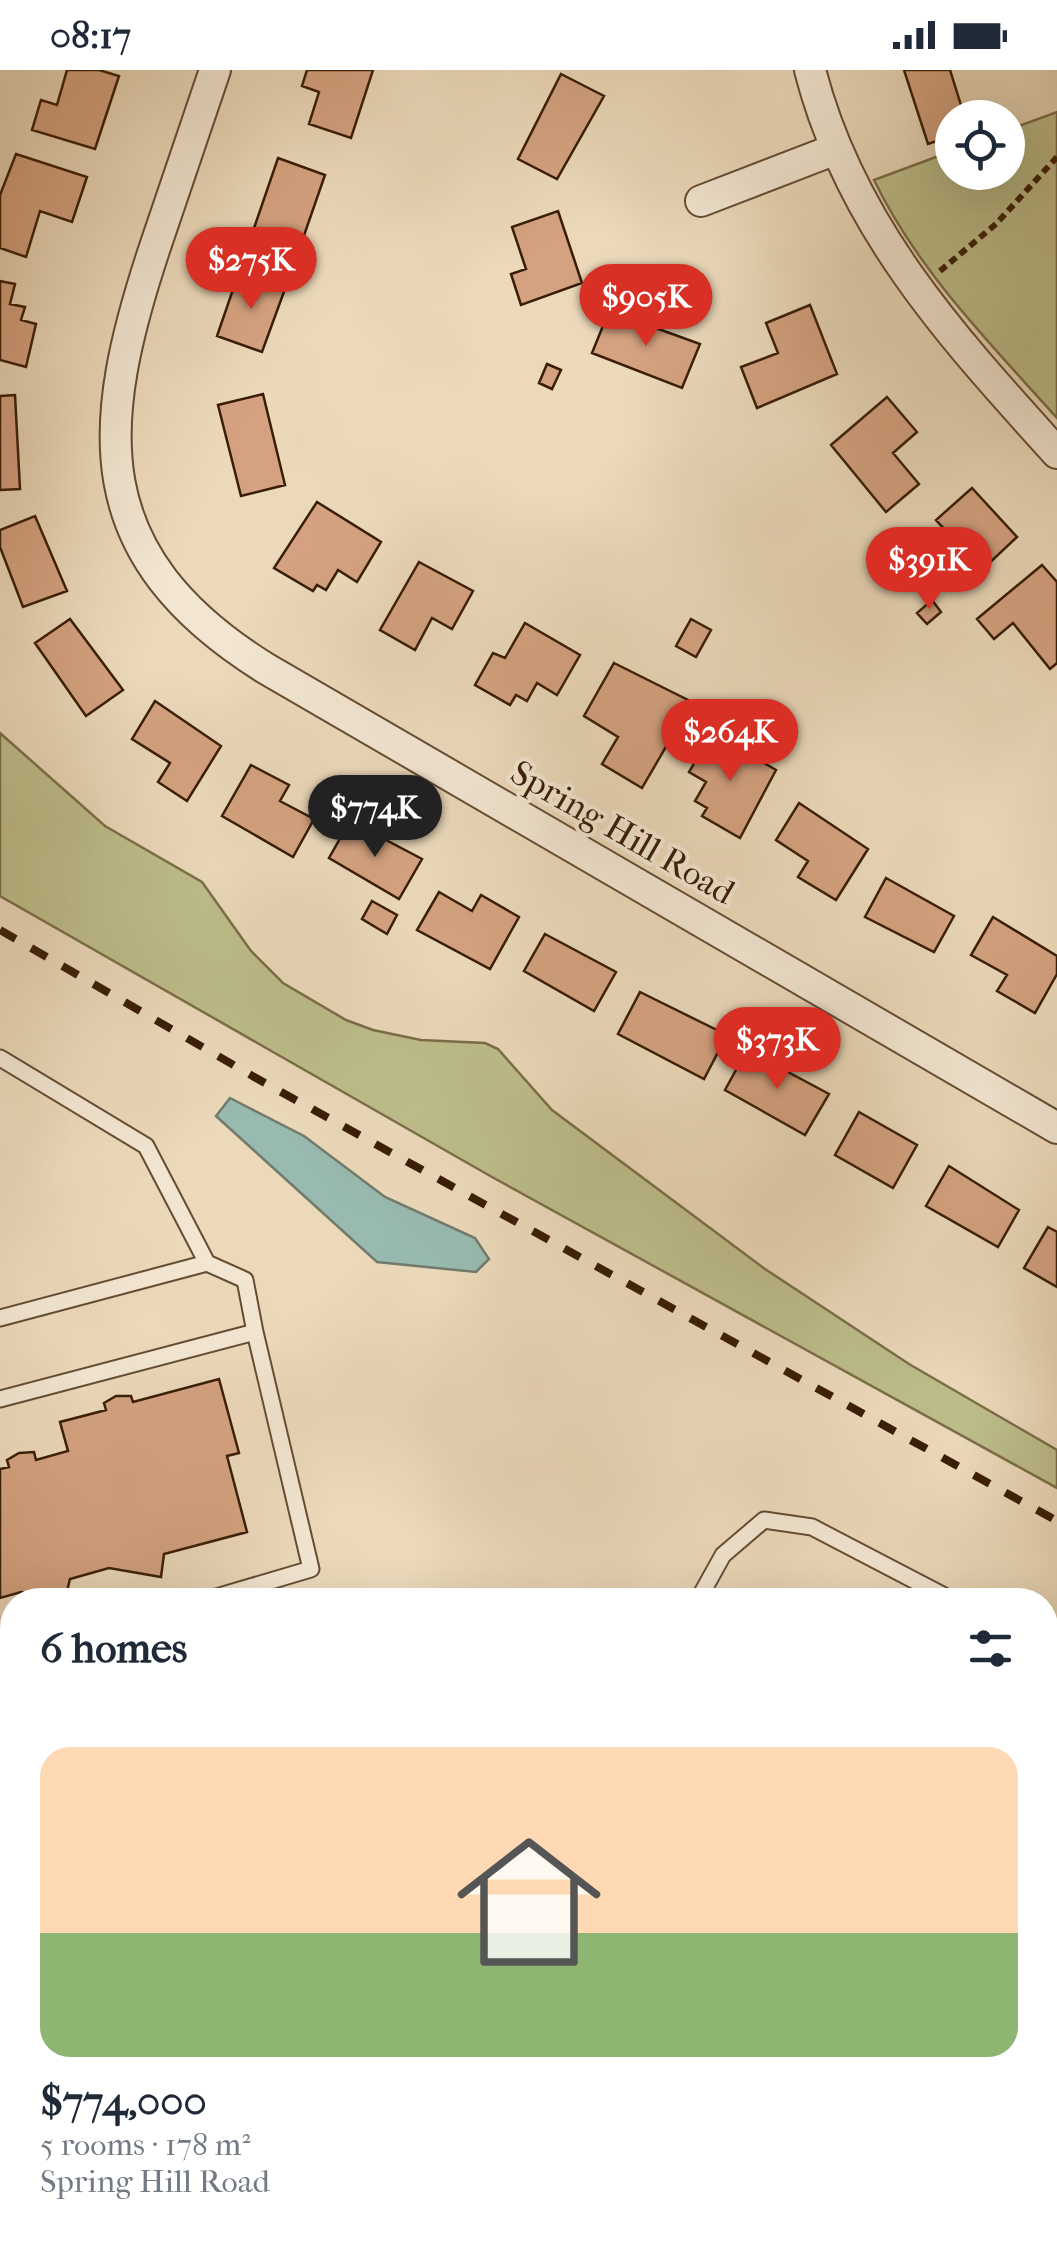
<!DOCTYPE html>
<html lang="en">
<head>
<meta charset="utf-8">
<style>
	:root { --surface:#fff; --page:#f2f2f3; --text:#1f2937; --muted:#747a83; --line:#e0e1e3; --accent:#d93025 }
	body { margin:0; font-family:"IM FELL French Canon",serif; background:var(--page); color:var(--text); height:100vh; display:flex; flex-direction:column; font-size:38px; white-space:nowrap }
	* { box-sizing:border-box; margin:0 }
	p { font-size:32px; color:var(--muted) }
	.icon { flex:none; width:55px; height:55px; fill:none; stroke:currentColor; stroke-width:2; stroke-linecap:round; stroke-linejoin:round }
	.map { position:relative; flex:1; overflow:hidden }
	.side { position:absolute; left:0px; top:1518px; width:1058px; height:672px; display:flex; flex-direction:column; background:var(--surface); border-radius:40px 40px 0 0; box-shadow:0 10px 40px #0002 }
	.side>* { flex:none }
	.fabs { position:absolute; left:935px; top:30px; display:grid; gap:20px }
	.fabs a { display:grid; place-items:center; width:90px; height:90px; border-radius:50%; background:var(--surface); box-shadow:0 10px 40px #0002; font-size:50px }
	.price { position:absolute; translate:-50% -85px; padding:0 22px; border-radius:35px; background:var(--accent); color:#fff; font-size:32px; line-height:65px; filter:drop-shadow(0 2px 5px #0008) }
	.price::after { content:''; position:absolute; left:50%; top:60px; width:30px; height:22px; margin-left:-15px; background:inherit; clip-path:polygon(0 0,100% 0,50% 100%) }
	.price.active { background:#222; color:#fff }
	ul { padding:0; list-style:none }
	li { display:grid; align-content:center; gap:20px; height:530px; padding:0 40px }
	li+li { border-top:2px solid var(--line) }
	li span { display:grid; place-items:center; height:310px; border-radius:30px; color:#555 }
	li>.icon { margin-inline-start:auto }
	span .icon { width:180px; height:180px; fill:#fffc; stroke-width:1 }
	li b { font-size:42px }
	h2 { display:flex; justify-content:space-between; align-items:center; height:120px; padding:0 40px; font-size:42px }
	.status { display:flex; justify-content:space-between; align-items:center; height:70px; padding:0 50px; background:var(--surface); direction:ltr }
	.status svg { height:28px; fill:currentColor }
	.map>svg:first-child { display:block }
</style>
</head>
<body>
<div class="status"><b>08:17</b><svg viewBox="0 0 49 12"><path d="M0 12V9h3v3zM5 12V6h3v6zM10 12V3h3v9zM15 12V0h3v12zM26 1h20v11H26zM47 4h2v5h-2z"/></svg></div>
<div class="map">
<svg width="1057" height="2189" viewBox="0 0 1057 2189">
	<rect width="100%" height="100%" fill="#ebd9ba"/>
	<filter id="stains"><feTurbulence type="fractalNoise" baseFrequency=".002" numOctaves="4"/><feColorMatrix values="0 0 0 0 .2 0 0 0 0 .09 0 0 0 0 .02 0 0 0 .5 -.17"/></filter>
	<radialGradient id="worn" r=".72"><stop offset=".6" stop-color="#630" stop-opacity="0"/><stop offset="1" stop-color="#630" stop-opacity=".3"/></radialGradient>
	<path fill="#bdbe8b" stroke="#7b6e48" stroke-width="2.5" d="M1057,42v306c-67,-75 -139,-147 -183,-238l78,-29v21h56v-42z
		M0,663l105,93 97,56 49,69 32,32 63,37 27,10 48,10 64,3 13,6 54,61 213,159 144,95 148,86v38l-565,-311 -492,-281z"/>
	<path fill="#98bab0" stroke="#727b6c" stroke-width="2.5" d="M230,1028l74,38 81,61 90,41 14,21 -13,13 -99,-10 -161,-146z"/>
	<path fill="#d4a280" stroke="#391d06" stroke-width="2.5" d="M67,0h32l20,6 -24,73 -63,-19 9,-30 16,5z
		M307,0h66l-22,68 -42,-14 10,-32 -17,-6z
		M904,0h46l15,48h-13v18l-24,8z
		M561,4l43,22 -47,83 -39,-20z
		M16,84l71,23 -15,45 -32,-11 -14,46 -26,-9v-53z
		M278,88l47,17 -25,72 -47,-16z
		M558,141l24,72 -61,22 -10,-31 15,-5 -14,-42z
		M239,202l46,17 -23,63 -45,-16z
		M0,211l15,3 -5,20 15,3 -4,13 15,4 -10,43 -26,-7z
		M810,235l27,69 -80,34 -16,-41 37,-14 -12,-30z
		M609,241l91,33 -18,44 -90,-35z
		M547,294l14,6 -9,19 -13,-6z
		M263,324l22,91 -44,11 -23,-91z
		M15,325l5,94 -20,1v-94z
		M887,327l30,35 -24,21 26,31 -33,28 -55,-67z
		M972,418l45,49 -35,33 -46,-50z
		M317,432l64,40 -24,40 -19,-12 -12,20 -9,-5 -4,6 -39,-23z
		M35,446l32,75 -44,16 -23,-60v-17z
		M419,492l54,29 -21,38 -20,-11 -17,32 -35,-20z
		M1042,495l15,17v81l-7,6 -37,-46 -19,16 -17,-20z
		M932,530l9,12 -14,12 -10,-11z
		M70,549l53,71 -37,26 -51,-73z
		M691,549l20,11 -15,27 -20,-11z
		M525,553l55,32 -23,40 -20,-12 -10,18 -11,-6 -6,10 -35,-20 18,-32 12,5z
		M614,593l78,39 -50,86 -40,-24 16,-27 -34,-21z
		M155,631l66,45 -34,55 -29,-19 12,-19 -38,-24z
		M712,663l64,37 -36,68 -38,-22 5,-8 -12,-7 11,-19 -17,-10z
		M251,695l38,20 -9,16 34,18 -21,38 -71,-41z
		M799,733l69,46 -32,51 -38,-23 10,-16 -32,-21z
		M350,751l72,38 -23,40 -70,-41z
		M886,808l68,38 -20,36 -69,-35z
		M439,822l33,19 9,-16 38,22 -29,52 -73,-39z
		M372,831l25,14 -10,19 -25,-15z
		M993,847l64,39v18l-22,39 -38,-22 10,-16 -36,-20z
		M545,864l71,38 -22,39 -70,-40z
		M640,922l87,43 -23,44 -86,-45z
		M747,980l82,44 -24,41 -80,-45z
		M859,1042l58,33 -24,43 -58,-33z
		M949,1096l70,44 -21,37 -72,-41z
		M1048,1157l9,5v55l-33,-19z
		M219,1309l20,74 -12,3 20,76 -83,22 -3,23 -52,-9 -39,11 -5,20 -44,-7 -21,6v-129l9,-2 -2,-7 12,-7 15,-1 2,8 32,-9 -8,-29 46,-12 -2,-7 12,-7h15l2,6z
		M12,1676v490l-12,3v-489z"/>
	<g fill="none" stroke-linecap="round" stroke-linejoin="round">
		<defs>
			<path id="service" d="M0,988l146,88 61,117 -207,55
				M207,1193l38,17 10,52
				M0,1329l255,-67 56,237 -105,31
				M698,1530l25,-45 41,-35 48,7 140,73
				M1045,1578l12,7
				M0,1590l12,-3
				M1045,1936l12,7
				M835,2178l12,11
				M45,2189l43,-11
				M991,2189l2,-11"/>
			<path id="minor" d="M215,0c-20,58 -39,116 -59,174 -61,182 -73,310 109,424l792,460
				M810,0c40,156 142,267 247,383
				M701,131l135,-52"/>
		</defs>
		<use href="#service" stroke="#664c33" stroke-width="19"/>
		<use href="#minor" stroke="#664c33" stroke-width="34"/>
		<path stroke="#391d06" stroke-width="6" stroke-dasharray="8 5" stroke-linecap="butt" d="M940,201l56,-47 61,-67"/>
		<use href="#service" stroke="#f2e6d2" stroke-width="15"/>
		<use href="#minor" stroke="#f2e6d2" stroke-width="30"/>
		<path stroke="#391d06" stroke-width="8" stroke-dasharray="18 18" stroke-linecap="butt" d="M0,860l256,148 801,443"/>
	</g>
	<g text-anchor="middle" stroke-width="8" stroke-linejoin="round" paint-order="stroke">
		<g font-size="35" fill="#391d06" stroke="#f2e6d2">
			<text transform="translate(623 762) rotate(30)" y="12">Spring Hill Road</text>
		</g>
	</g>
	<rect width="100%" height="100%" filter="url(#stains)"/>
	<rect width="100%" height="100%" fill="url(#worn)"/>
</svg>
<div class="fabs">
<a><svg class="icon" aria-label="locate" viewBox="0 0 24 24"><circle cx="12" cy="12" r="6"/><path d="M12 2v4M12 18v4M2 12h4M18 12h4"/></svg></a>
</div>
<b class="price" style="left:251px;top:242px">$275K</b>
<b class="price" style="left:646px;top:279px">$905K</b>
<b class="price" style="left:929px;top:542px">$391K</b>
<b class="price" style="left:730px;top:714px">$264K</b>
<b class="price active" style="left:375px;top:790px">$774K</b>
<b class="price" style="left:777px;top:1022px">$373K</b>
<section class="side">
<h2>6 homes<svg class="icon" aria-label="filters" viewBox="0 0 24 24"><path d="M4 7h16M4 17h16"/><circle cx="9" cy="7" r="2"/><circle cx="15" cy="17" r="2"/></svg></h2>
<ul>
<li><span style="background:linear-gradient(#ffd9b3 60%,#8fb573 0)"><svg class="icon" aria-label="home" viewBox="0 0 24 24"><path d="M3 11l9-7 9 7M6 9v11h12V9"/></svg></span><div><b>$774,000</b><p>5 rooms · 178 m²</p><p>Spring Hill Road</p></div></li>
</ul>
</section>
</div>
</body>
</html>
